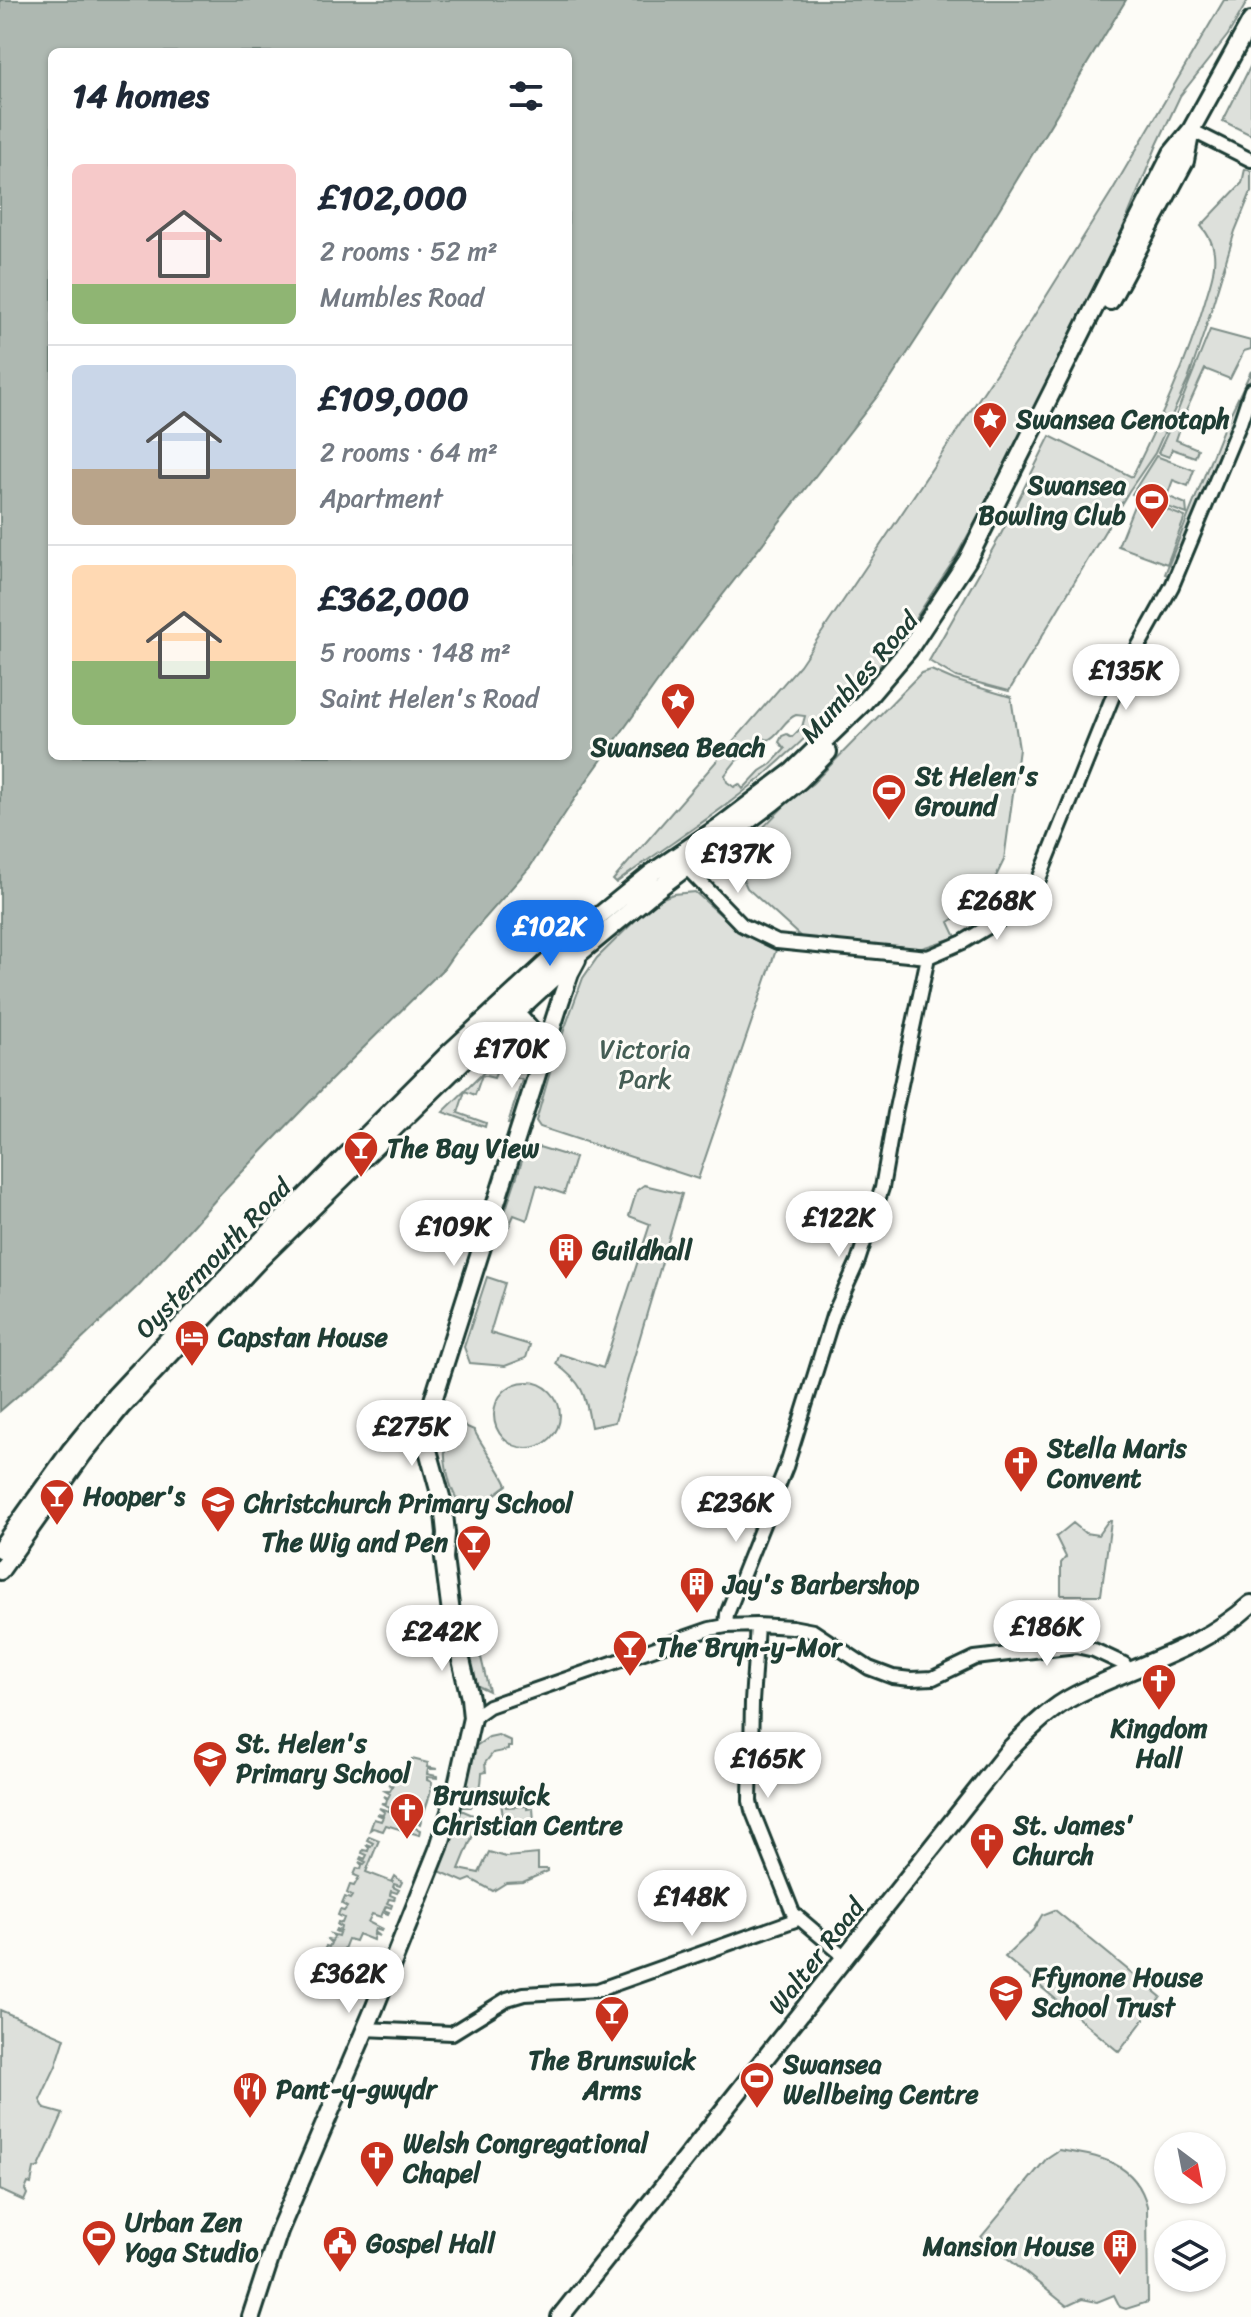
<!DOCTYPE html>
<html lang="en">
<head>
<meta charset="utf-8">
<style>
	:root { --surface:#fff; --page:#f6f6f7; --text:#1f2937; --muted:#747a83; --line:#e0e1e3; --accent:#1a73e8 }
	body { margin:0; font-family:Sriracha,sans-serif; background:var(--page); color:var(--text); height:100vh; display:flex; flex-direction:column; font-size:30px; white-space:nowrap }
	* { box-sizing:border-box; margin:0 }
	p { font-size:26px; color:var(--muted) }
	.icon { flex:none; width:44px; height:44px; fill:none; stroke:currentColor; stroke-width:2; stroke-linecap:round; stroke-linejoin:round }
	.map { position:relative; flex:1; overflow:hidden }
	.sheet { position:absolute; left:48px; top:48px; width:524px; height:712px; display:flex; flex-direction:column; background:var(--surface); border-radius:12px; box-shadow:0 2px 6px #0004 }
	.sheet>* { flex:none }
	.needle { width:52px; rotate:148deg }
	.controls { position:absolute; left:1154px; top:2132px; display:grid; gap:16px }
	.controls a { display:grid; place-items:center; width:72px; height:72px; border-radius:50%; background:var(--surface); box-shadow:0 2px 6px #0004; font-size:40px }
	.price { position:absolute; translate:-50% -68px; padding:0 18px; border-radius:28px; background:#fff; color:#222; font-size:26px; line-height:52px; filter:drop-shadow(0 2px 4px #0008) }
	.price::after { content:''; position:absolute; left:50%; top:48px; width:24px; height:18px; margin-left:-12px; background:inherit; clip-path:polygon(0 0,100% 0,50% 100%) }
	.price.current { background:var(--accent); color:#fff }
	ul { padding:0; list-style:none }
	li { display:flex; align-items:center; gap:24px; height:200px; padding:0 24px }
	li+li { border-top:2px solid var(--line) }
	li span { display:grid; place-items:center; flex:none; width:224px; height:160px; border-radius:12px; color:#555 }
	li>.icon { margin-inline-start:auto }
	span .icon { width:96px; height:96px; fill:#fffc; stroke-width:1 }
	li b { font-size:34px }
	h2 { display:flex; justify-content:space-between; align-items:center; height:96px; padding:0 24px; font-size:34px }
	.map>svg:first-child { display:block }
</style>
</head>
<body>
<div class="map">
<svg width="1251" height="2317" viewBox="0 0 1251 2317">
	<rect width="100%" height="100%" fill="#fdfcf7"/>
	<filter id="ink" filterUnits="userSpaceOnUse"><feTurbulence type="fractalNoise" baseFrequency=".0125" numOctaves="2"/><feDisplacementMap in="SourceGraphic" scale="16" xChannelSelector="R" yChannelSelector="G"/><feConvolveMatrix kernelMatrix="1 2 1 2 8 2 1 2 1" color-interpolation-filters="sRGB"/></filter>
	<g filter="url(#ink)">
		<path fill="#dde0db" stroke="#7e8e88" stroke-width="2" fill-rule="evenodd" d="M1224,0h24l-20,35 -48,61 -23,49 -44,107 -38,81 -86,165 -35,62 -41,62 -39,51 -57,51c-9,13 -23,24 -35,35 -50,47 -111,83 -166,124l-3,-3 187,-215 227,-338 85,-136zM796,715l9,1 -3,11 -10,10 -5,-3 -5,2 -3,6 6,7 -14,15 -11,7 -17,18 -4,-5 -5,3 -7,-5 -2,-7 11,-14 11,-7 4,4 5,-5 -7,-4 12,-12 7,3c12,-5 15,-20 28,-25z
			M1251,65v70l-28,-14z
			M1245,169l6,2v21l-16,39 -30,99 -17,50 -33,73 -26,38 -120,200 -53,-14 -27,-16 71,-125 50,-100 82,41c28,-57 55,-114 73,-176 4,-15 11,-31 9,-48 -1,-11 -6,-19 -13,-27l41,-43z
			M1210,330l41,11v8l-7,2 -14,28 -25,-10 -19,42 -10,29 22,9 -3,8 -23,-8 -3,8 -11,-4 18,-38z
			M1251,371v8l-13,41 -66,157 -7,-3 62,-155h1z
			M1156,456l38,14 -6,16 -15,-6 -6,16 19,8 1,10 -55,-20z
			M1137,498l48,19 -18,47 -49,-18z
			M931,670l23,10 57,17 8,52 -15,111 -19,39 -36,23 7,15 -37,12 -117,-11 -55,-50 -4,-9v-31l51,-52 18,-12 109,-111z
			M695,892l47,42 34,16 -78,229 -158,-52 -4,-6 19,-66 28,-77 14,-20 58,-57 18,-7z
			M525,1039l8,5 4,14 -22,67 -7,-2 14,-43 -25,-9 -3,7 -12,-3 -7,20 -10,-4 -7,22 28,10 -1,4 -42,-15 72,-70z
			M539,1147l36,11 -11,36 -27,-9 -10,35 -13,-5 -5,11 -3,-1 -3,-7 21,-63 7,-7z
			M644,1185l38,9 -67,228 -24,5c-6,-33 -7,-43 -35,-63l4,-10 43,14 47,-144 -21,-8 8,-26z
			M487,1277l18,6 -15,50 40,12 -4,13 -21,8 -35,-3 -6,-16z
			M494 1415a33 33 0 1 1 66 0a33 33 0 1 1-66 0Z
			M451,1420l23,10c10,20 24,35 33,55 -24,19 -45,39 -57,-2 -8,-30 -6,-33 1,-63z
			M1108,1521h3l-10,74h-40v-32l5,-6 -10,-20 17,-14 12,10 13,2z
			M493,1616l1,3 -31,10 6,18 9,-2 11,46 -15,-7 -14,-56z
			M498,1735l13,6v6h-3v3l-15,3 -8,10 1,9 -4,1c0,11 -4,25 -11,34h-10l-1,-7 16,-54 13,-9z
			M412,1759l16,4 -1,4 10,2h-9l-1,5 10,2v2l-10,-1v3l5,2c-1,16 -8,28 -12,42l-5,-1 -2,4 7,3 -1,5 -33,-10 -3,6 -10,-3 -3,2 4,-11 7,2 2,-4 -6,-3 6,1 1,-3 -5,-4 10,3 1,-4 -9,-4h5l1,-4 -3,-3 4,2 2,-4 -5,-3h5l2,-4 -4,-3 4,2 2,-4 -4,-2 1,-2 4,1 2,-3 -5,-3 1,-2 6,2 2,-4 6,2z
			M501,1802h4l1,5 21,-1v3l6,-1 2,27 -30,2 -10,-3 8,-17z
			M461,1810l19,8 -21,51 20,4 10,-21 17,5 32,-3v15h10v2l-25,11 -17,1 -13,8 -22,-12 -7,3 -27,-12c12,-20 20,-37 24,-60z
			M369,1836l10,4 -13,32 26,10 3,-6 7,6 -2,4 -6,-2 -1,3 6,3 -2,3 -6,-2 -1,4 5,2 -1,3 -5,-1 -2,4 5,2 -1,3 -5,-2 -2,4 5,2 -1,2 -5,-2 -2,5 -9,-3 -4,8 14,7 -1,2 -6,-2 -1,3 5,4 -5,-2 -1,6 -15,-6 -3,7 -7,-2 -17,43 -7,-2 1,-6 -9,-3 10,2 1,-4 -9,-3 2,-9 6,2 1,-4 -4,-2 3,-7 3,1 2,-4 -3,-3 4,1 2,-4 -3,-3 7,2 1,-3 -4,-2 1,-2 4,2 1,-4 -4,-2 1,-3 4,1 2,-5 -6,-3 2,-5 4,1 3,-4 -5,-3 3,-7 5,2 2,-3 -5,-3 3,-8 4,1 5,-9 -5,-2 3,-7 4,1 1,-4 -3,-3 5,2 2,-2 -6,-3 1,-2 4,2 2,-4 -5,-2 1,-3 5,1 1,-4 -3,-3 5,2 2,-3 -6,-3z
			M1055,1910l106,87 -42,55 -114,-95 28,-27 9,-15z
			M0,2010l65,28 -9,28 -16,34 5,9 18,5 -24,53 -5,2 -3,15 -3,-1 -3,7 2,4 -3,7 -24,-11z
			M1059,2150c40,6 77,12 88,56l1,96 -22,7 -6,-2 -6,-12 -17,7 -15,-3 -15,7 -86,-69 66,-79z"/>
		<path fill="#aeb8b1" stroke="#75877f" stroke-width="2" fill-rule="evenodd" d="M0,0h1126l-156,257 -80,123 -204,262 -101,141 -55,84 -74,84 -12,17 -114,113 -112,116 -79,88 -66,63 -73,63zM52,52h516v704h-516z"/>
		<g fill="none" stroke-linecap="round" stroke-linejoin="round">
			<defs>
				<path id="minor" d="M1191,130l60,30
					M686,867l56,58 35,17 151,15 35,-15 55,-33 10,-8 7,-12 84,-208 53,-95 68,-163 11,-33
					M757,1625l-5,77 -2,99 2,9 41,103 52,44
					M726,1626l1,-12 59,-147 47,-151 25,-55 24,-73 13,-75 33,-156
					M472,1718l17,-12 221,-77 16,-3 31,-1 35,2 21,4 56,37 24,9 18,2 22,-1 42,-20 101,-12 18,4 30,14 4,9
					M365,2029l87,4 55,-34 17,-5 74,-4 200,-71"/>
				<path id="major" d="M1110,301l75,-140 5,-26
					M514,1005l-2,3 30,34 1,16
					M0,1549l71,-99 44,-54 138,-147 197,-197 139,-128 64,-52 69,-47 71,-54 70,-68 46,-54 58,-88 205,-408 19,-23 60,-109
					M0,1571l83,-117 38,-47 138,-147 206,-201 116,-107 75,-62 117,-88 26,-21 29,-29
					M251,2317l28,-86 95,-222 65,-162 15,-48 18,-81 -2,-20 -18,-77 -8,-63 2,-25 -3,-29 -17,-61 2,-27 132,-414 10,-29 7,-13
					M560,2317l449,-567c20,-20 41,-42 67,-55 59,-30 125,-45 175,-91"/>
			</defs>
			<use href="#minor" stroke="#1f3d34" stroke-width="18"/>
			<use href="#major" stroke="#1f3d34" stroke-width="22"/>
			<use href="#minor" stroke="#fdfcf7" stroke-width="12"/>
			<use href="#major" stroke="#fdfcf7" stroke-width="16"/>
		</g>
	</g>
	<defs>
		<symbol id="sight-pin" viewBox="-11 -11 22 30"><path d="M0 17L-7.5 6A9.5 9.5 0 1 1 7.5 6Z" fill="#c8321e" stroke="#fdfcf7"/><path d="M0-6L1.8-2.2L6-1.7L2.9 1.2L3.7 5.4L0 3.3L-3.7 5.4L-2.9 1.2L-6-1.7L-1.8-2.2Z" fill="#fff"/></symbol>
		<symbol id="stadium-pin" viewBox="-11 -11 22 30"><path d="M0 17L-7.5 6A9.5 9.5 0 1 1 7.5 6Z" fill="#c8321e" stroke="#fdfcf7"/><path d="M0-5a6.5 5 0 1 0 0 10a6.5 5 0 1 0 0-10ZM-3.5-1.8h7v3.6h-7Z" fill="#fff"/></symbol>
		<symbol id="bar-pin" viewBox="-11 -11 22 30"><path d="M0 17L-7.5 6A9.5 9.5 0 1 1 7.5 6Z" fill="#c8321e" stroke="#fdfcf7"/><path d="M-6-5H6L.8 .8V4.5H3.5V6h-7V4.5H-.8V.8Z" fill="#fff"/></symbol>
		<symbol id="building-pin" viewBox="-11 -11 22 30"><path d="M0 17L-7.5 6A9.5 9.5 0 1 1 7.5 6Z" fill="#c8321e" stroke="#fdfcf7"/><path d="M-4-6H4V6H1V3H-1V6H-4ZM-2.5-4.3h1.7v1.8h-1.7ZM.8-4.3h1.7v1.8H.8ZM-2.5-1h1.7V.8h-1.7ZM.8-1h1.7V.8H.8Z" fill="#fff"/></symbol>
		<symbol id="hotel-pin" viewBox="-11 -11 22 30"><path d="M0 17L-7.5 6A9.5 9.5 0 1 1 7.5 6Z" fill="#c8321e" stroke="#fdfcf7"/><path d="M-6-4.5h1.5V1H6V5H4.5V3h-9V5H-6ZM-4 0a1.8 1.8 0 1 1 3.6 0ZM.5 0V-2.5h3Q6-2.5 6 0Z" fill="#fff"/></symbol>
		<symbol id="church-pin" viewBox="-11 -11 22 30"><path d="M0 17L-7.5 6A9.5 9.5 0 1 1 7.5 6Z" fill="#c8321e" stroke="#fdfcf7"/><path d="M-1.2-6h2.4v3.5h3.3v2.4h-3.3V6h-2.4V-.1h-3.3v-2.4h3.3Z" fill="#fff"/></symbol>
		<symbol id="school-pin" viewBox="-11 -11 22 30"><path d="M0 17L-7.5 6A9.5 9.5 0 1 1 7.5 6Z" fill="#c8321e" stroke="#fdfcf7"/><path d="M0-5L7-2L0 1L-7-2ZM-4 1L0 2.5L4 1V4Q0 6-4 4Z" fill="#fff"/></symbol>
		<symbol id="restaurant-pin" viewBox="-11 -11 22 30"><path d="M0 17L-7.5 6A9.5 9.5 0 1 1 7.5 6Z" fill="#c8321e" stroke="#fdfcf7"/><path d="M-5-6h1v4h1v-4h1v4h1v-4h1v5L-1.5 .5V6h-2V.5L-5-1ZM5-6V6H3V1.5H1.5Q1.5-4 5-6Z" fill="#fff"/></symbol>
		<symbol id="civic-pin" viewBox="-11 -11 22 30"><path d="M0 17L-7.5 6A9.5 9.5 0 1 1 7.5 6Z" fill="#c8321e" stroke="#fdfcf7"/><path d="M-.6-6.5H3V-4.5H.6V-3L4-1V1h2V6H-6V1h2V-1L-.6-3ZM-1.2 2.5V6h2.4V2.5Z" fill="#fff"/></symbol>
	</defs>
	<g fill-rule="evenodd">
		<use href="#sight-pin" x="970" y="399" width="40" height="54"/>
		<use href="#stadium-pin" x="1132" y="480" width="40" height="54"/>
		<use href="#sight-pin" x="658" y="680" width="40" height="54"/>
		<use href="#stadium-pin" x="869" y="771" width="40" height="54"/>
		<use href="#bar-pin" x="341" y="1128" width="40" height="54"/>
		<use href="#building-pin" x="546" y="1230" width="40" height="54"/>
		<use href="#hotel-pin" x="172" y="1317" width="40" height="54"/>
		<use href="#church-pin" x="1001" y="1443" width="40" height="54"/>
		<use href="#bar-pin" x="37" y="1476" width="40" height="54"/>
		<use href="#school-pin" x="198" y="1483" width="40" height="54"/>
		<use href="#bar-pin" x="454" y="1522" width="40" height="54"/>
		<use href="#building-pin" x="677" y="1564" width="40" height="54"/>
		<use href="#bar-pin" x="610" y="1627" width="40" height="54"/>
		<use href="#church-pin" x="1139" y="1661" width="40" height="54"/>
		<use href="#school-pin" x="190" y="1738" width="40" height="54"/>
		<use href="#church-pin" x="387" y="1790" width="40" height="54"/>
		<use href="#church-pin" x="967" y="1820" width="40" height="54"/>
		<use href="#school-pin" x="986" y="1972" width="40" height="54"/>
		<use href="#bar-pin" x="592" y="1993" width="40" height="54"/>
		<use href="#stadium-pin" x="737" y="2059" width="40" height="54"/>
		<use href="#restaurant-pin" x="230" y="2069" width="40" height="54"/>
		<use href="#church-pin" x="357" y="2138" width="40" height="54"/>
		<use href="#stadium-pin" x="79" y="2217" width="40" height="54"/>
		<use href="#civic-pin" x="320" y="2223" width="40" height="54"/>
		<use href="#building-pin" x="1100" y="2226" width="40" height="54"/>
	</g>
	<g text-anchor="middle" stroke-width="6" stroke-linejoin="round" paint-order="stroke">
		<g font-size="26" font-weight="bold" fill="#1f3d34" stroke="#fdfcf7" text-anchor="start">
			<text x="1016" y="428">Swansea Cenotaph</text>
			<text x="1126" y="494" text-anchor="end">Swansea<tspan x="1126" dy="30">Bowling Club</tspan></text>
			<text x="678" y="756" text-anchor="middle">Swansea Beach</text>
			<text x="915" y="785">St Helen's<tspan x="915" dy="30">Ground</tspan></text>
			<text x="387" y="1157">The Bay View</text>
			<text x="592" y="1259">Guildhall</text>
			<text x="218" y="1346">Capstan House</text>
			<text x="1047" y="1457">Stella Maris<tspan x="1047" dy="30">Convent</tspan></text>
			<text x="83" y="1505">Hooper's</text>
			<text x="244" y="1512">Christchurch Primary School</text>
			<text x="448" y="1551" text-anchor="end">The Wig and Pen</text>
			<text x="723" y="1593">Jay's Barbershop</text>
			<text x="656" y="1656">The Bryn-y-Mor</text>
			<text x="1159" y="1737" text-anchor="middle">Kingdom<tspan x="1159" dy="30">Hall</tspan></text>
			<text x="236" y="1752">St. Helen's<tspan x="236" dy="30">Primary School</tspan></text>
			<text x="433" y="1804">Brunswick<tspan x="433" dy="30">Christian Centre</tspan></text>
			<text x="1013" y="1834">St. James'<tspan x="1013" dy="30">Church</tspan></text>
			<text x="1032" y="1986">Ffynone House<tspan x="1032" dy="30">School Trust</tspan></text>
			<text x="612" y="2069" text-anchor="middle">The Brunswick<tspan x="612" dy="30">Arms</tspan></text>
			<text x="783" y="2073">Swansea<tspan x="783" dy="30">Wellbeing Centre</tspan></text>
			<text x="276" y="2098">Pant-y-gwydr</text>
			<text x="403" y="2152">Welsh Congregational<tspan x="403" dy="30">Chapel</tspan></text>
			<text x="125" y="2231">Urban Zen<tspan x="125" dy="30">Yoga Studio</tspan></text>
			<text x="366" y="2252">Gospel Hall</text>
			<text x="1094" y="2255" text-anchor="end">Mansion House</text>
		</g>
		<g font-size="26" fill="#1f3d34" stroke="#fdfcf7">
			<text transform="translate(859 677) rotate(-49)" y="9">Mumbles Road</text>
			<text transform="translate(213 1258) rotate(-46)" y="9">Oystermouth Road</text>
			<text transform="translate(816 1956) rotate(-52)" y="9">Walter Road</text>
		</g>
		<g font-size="26" fill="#455e55" stroke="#fdfcf7">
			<text x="645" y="1058">Victoria<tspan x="645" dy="30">Park</tspan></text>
		</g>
	</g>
</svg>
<div class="controls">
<a><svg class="needle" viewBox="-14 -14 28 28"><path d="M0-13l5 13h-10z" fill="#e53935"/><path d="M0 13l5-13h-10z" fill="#747a83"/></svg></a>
<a><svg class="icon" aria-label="layers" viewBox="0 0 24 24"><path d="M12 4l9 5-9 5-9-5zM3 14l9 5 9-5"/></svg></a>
</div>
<b class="price" style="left:1126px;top:712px">£135K</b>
<b class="price" style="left:738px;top:895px">£137K</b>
<b class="price" style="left:997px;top:942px">£268K</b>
<b class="price current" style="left:550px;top:968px">£102K</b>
<b class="price" style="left:512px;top:1090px">£170K</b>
<b class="price" style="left:839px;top:1259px">£122K</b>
<b class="price" style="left:454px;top:1268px">£109K</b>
<b class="price" style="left:412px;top:1468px">£275K</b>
<b class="price" style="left:736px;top:1544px">£236K</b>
<b class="price" style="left:1047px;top:1668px">£186K</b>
<b class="price" style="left:442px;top:1673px">£242K</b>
<b class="price" style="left:768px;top:1800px">£165K</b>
<b class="price" style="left:692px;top:1938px">£148K</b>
<b class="price" style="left:349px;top:2015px">£362K</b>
<section class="sheet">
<h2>14 homes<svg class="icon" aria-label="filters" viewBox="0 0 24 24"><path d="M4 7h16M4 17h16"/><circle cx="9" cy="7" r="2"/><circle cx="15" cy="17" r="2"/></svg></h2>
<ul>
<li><span style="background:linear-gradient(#f6c9c9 75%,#8fb573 0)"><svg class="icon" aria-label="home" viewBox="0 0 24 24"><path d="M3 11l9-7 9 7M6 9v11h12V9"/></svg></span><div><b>£102,000</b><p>2 rooms · 52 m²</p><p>Mumbles Road</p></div></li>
<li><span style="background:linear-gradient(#c9d6e8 65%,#b9a48a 0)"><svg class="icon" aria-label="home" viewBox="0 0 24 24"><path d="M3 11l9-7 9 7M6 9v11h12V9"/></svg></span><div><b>£109,000</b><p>2 rooms · 64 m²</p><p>Apartment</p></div></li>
<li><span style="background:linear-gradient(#ffd9b3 60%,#8fb573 0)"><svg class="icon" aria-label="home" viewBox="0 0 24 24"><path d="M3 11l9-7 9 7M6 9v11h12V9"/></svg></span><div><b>£362,000</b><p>5 rooms · 148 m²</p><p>Saint Helen's Road</p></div></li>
</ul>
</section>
</div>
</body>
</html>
